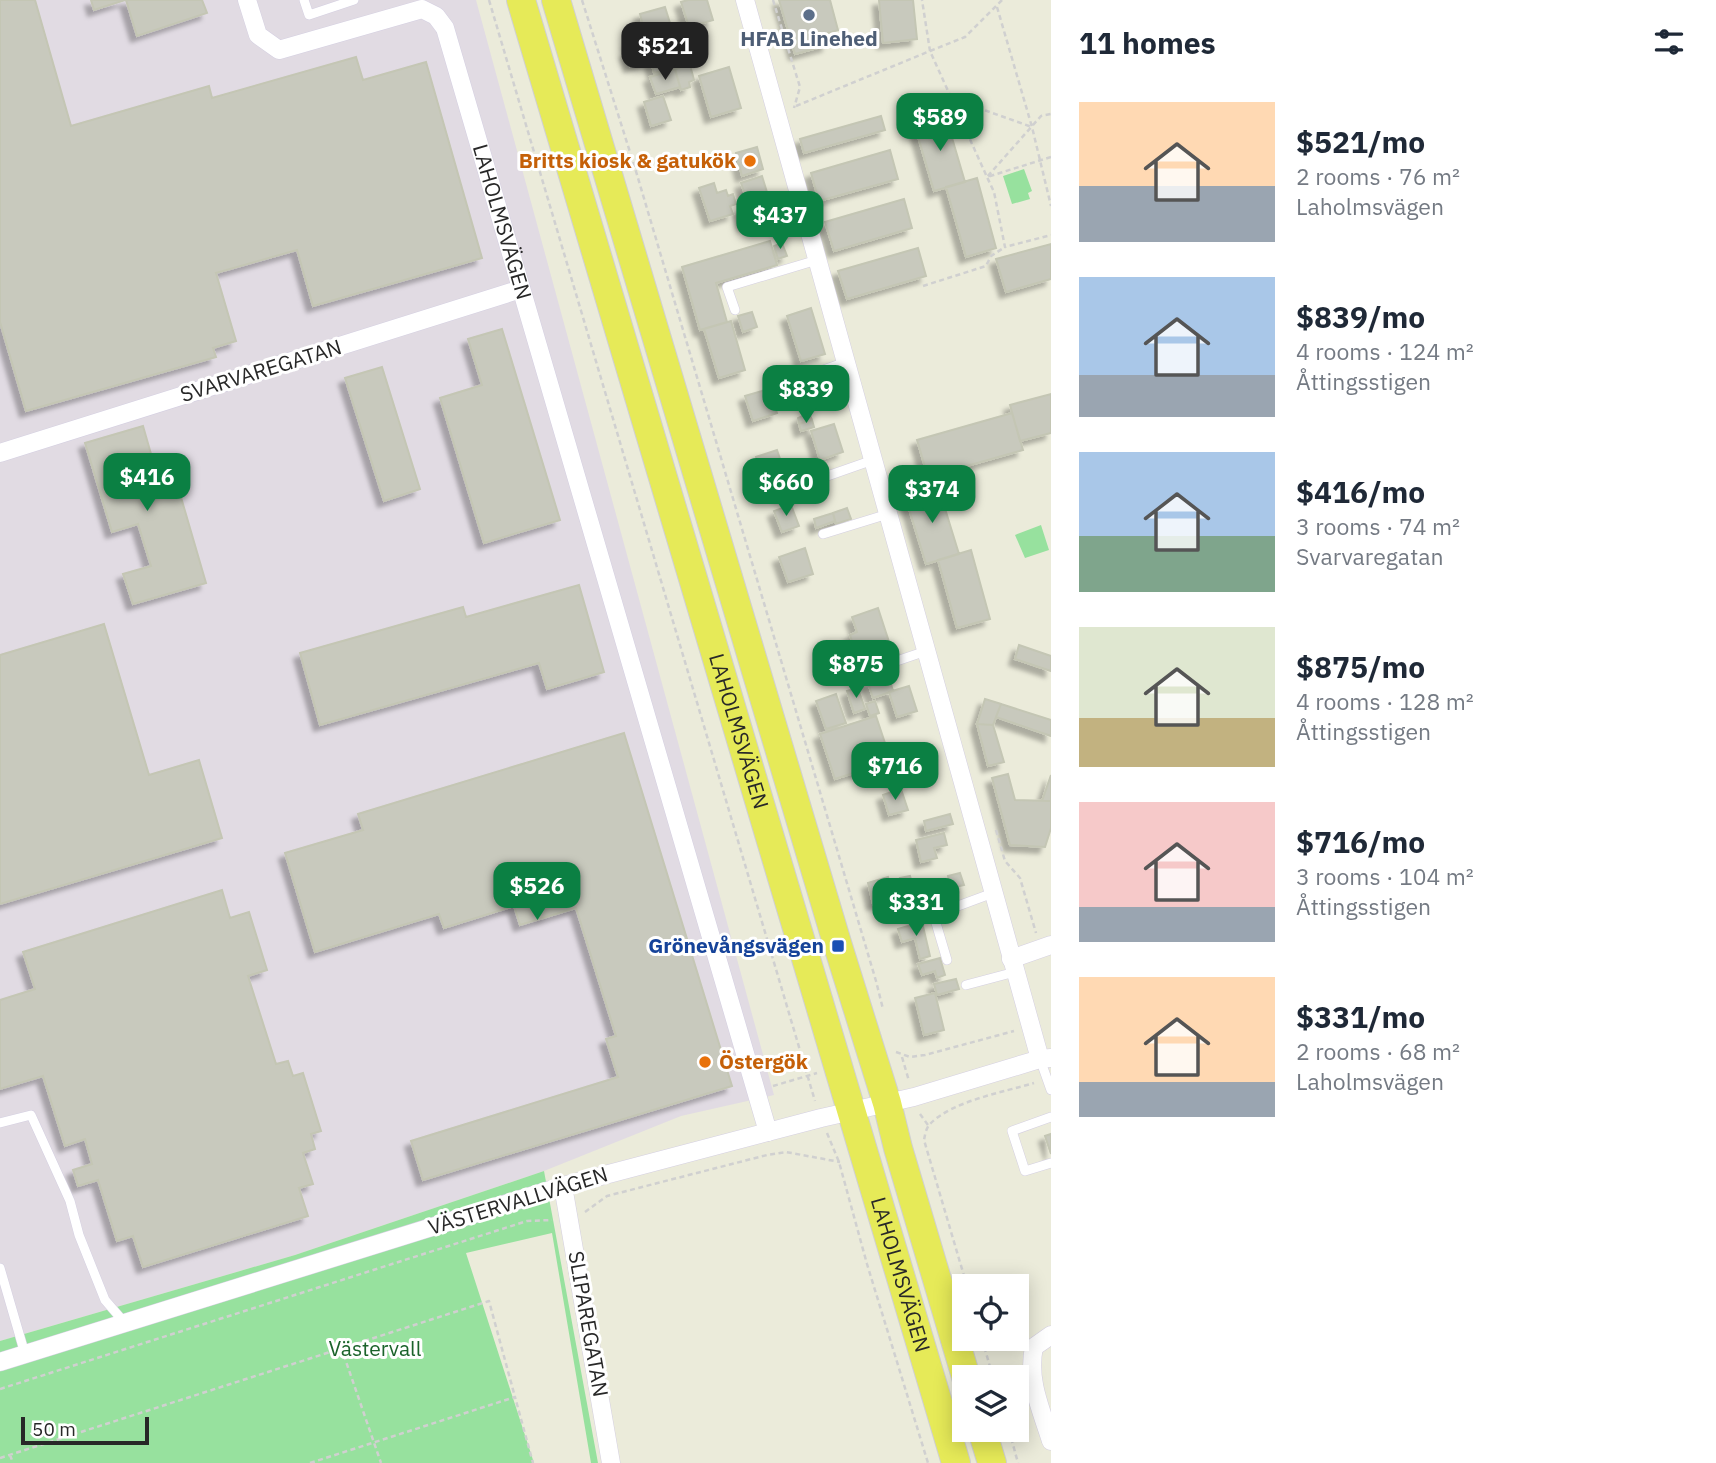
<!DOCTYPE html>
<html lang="en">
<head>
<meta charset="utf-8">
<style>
	:root { --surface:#fff; --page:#f6f6f7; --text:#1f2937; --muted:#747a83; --accent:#0b8043 }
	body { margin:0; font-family:"IBM Plex Sans",sans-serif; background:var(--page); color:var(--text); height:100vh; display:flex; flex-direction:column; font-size:26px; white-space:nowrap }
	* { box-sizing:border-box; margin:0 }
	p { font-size:23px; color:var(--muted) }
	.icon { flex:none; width:38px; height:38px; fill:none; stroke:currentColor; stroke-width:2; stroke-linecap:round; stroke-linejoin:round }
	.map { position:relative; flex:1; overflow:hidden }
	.side { display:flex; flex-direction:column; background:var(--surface); width:665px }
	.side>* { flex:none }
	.tools { position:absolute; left:952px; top:1274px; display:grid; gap:14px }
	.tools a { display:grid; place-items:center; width:77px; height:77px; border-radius:0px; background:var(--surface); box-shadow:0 4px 18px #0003; font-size:35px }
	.scale { position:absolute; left:21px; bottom:18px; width:128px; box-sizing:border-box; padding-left:7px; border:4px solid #282828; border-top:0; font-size:19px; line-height:24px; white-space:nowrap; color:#282828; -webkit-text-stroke:5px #fff; paint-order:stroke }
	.price { position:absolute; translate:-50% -60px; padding:0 16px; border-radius:14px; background:var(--accent); color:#fff; font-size:23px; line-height:46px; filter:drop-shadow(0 2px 4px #0008) }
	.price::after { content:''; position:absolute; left:50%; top:42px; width:21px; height:16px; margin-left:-10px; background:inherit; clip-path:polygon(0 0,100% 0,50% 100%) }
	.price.current { background:#222; color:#fff }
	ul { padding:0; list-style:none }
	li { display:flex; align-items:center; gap:21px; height:175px; padding:0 28px }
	li span { display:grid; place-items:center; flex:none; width:196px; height:140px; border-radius:0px; color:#555 }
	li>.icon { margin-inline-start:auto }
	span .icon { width:84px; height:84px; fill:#fffc; stroke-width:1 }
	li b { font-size:30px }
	h2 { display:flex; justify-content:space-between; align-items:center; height:84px; padding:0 28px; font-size:30px }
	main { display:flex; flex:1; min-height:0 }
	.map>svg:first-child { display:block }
</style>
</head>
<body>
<main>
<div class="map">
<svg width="1051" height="1463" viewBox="0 0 1051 1463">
	<defs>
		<filter id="shadow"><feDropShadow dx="-6" dy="6" stdDeviation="2" flood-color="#0004"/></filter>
	</defs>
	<rect width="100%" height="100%" fill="#ebebda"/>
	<path fill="#e1dbe3" d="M0,0h476l298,1095 -93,21 -137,55 -249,84 -295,86z"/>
	<path fill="#97e19e" d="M1024,169l8,22 -4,2 2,6 -18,5 -9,-28z
		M1041,525l8,25 -24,8 -10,-23z
		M544,1171l54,292h-7l-39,-230 -86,20 68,210h-534v-122l295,-86z"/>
	<path fill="#c8c9bd" stroke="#c4c6b4" stroke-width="2" filter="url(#shadow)" d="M0,0h35l36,126 138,-40 3,12 144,-41 7,23 63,-18 56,196 -169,48 -16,-56 -81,23 20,68 -23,7 3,9 -190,54 -26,-89z
		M91,0h34l-31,10z
		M126,0h76l5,13 -70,23z
		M688,0h19l6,20 -24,7 -8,-25z
		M779,0h51l8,30 -13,4 3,11 -33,9z
		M879,0h34l4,39 -34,4z
		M665,7l5,16 -26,7 -4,-16z
		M657,34l7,22 -34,10 -4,-14 6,-1 -3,-9z
		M697,48l3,12 -46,13 -3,-11z
		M690,65l4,15 -5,2 1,5 -9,3 -6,-21z
		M729,67l12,41 -30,9 -12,-41z
		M675,69l5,18 -24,7 -6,-17z
		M663,96l8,24 -20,6 -7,-24z
		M945,114l20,68 -31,9 -20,-68z
		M881,116l4,14 -81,23 -4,-14z
		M757,147l6,22 -21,7 -6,-23z
		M890,150l8,29 -79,22 -8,-28z
		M762,176l12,39 -30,10 -5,-16 10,-3 -8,-23z
		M977,178l19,70 -30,9 -20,-70z
		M714,183l3,10 9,-3 2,6 5,-2 3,10 -6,2 3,8 -23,7 -11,-33z
		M904,199l8,29 -78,23 -9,-29z
		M770,241l7,24 -61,18 11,39 -27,8 -18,-63z
		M782,243l5,13 -9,3 -4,-13z
		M1051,244v35l-45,13 -10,-33z
		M918,248l8,28 -79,23 -9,-28z
		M811,308l14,46 -24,7 -14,-45z
		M752,312l5,15 -14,5 -5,-16z
		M731,321l14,49 -26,8 -15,-49z
		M502,329l58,191 -76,23 -44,-145 42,-13 -14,-46z
		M382,367l38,122 -36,12 -39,-123z
		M769,389l8,24 -24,8 -8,-25z
		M1051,394v39l-31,8 -10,-36z
		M809,413l3,7 -13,4 -1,-6z
		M1012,413l11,37 -95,27 -11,-37z
		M812,420l2,7 -13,4 -2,-7z
		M834,424l9,28 -23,8 -9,-29z
		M143,426l12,42 16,-5 35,120 -73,21 -10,-30 28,-8 -13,-42 -26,8 -27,-89z
		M777,450l12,35 -21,6 -12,-34z
		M826,463l2,8 -14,5 -3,-8z
		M789,485l2,7 -11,4 -3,-8z
		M938,486l21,68 -33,10 -21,-68z
		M791,505l8,21 -17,6 -8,-21z
		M847,508l4,11 -15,5 -3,-11z
		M833,513l2,8 -19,7 -2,-9z
		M805,548l8,26 -25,8 -9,-25z
		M971,550l19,69 -33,9 -19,-68z
		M579,585l25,87 -57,17 -8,-26 -219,62 -20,-72 163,-46 3,10z
		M878,608l11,34 -33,12 -6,-19 7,-3 -5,-15z
		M104,624l45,151 50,-15 23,78 -222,66v-249z
		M1019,645l32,11v15l-36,-12z
		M877,647l5,14 -22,6 -4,-13z
		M889,677l4,14 -20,7 -5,-15z
		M909,686l8,25 -20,6 -8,-25z
		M858,688l7,21 -11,4 -7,-22z
		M836,694l10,29 -20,6 -10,-28z
		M985,699l16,5 -8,21 -16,-1z
		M875,701l4,12 -9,3 -4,-12z
		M1001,704l50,16v16l-55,-19z
		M876,716l15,45 -56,18 -15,-45z
		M977,724l16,1 11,37 -16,4z
		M624,733l108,353 -309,94 -12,-39 207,-64 -12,-38 10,-3 -40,-128 -56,17 -6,-19 -70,22 -5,-14 -124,38 -30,-99 78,-23 -5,-16z
		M1008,774l7,26 36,1v27l-6,19 -35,-2 -18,-67z
		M1051,775v26h-9z
		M901,789l7,21 -19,5 -6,-20z
		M950,814l3,10 -27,7 -2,-10z
		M944,833l3,12 -13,3 3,10 -16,4 -5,-22z
		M960,873l4,12 -13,3 -3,-12z
		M910,876l4,14 -9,3 -5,-15z
		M888,877l6,22 -21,5 -5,-21z
		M222,890l8,28 19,-6 18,58 -19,6 28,88 12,-3 5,15 10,-3 18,58 -10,3 4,15 -12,4 10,31 -14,4 9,28 -165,51 -10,-31 -16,5 -19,-61 -20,6 -5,-16 19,-6 -7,-25 -20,7 -22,-70 -43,13v-89l35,-11 -12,-37z
		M922,922l8,34 -10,3 -5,-21 -13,4 -4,-13z
		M940,958l5,17 -8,3 -2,-7 -13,4 -4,-11z
		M956,979l3,10 -22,6 -3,-11z
		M935,993l9,37 -20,5 -9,-37z
		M1051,1134v20l-6,-18z"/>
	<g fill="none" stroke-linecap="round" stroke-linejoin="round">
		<defs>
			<path id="service" d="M304,0l5,15 45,-15
				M735,310l-8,-23 90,-27
				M778,386l68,-24
				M796,487l77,-27
				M823,534l65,-20
				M879,667l47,-16
				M947,960l-11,-37 3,-10 54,-20
				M966,985l49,-13
				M1040,1059l11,31
				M1051,1117l-39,14 13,40 26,-8
				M0,1123l31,-8 39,86 9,34 26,65 19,22
				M0,1268l25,86"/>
			<g id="minor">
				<path id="s1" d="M247,0l11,35 21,15 143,-41 14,7 9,12 323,1104"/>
				<path d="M745,0l295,1059"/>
				<path d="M0,453l521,-164"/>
				<path d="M1011,959l40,-14"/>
				<path d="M563,1186l48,277"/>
				<path d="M1051,1335l-17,12c-7,33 7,62 17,94"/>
				<path d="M0,1362l563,-176 258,-68 93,-21 126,-38 11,-1"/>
			</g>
			<g id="trunk">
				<path id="s2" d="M521,0l435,1463"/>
				<path d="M556,0l282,946 49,157 11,45 68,229"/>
				<path d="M982,1430l10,33"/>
			</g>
		</defs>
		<use href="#service" stroke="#d4cfe1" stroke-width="10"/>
		<use href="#minor" stroke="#d4cfe1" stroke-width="19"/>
		<use href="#trunk" stroke="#d0d0d0" stroke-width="30"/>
		<path stroke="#d0d0d0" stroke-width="2.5" stroke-dasharray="5 3.5" stroke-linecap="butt" d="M489,0l326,1101
			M582,0l53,168 241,813 7,28
			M773,0l27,87 -6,21
			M1002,0l-37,37 -35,14 57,126 54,-61 10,-2
			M997,7l35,120 19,79
			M953,99l79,28
			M796,106l134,-55 -8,-51
			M1051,157l-64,20 7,15 11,55 46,-12
			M923,286l63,-20 5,-10 14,-9
			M996,830l9,31 15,17 16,55
			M896,1052l14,5 15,-2 89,-24
			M902,1057l7,24
			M773,1086l44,-13
			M920,1114l8,11
			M827,1133l12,29 28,102 61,199
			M585,1212l22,-16 160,-41 19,-3 54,10
			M967,1286l-43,-146c1,-5 2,-12 6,-16 22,-23 74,-32 104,-41
			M982,1339l11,38
			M341,1347l40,116
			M0,1389l527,-168 25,-1
			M1009,1430l9,33
			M10,1455l3,8
			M0,1458l489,-157 26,96
			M310,1463l205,-66 18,66"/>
		<use href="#service" stroke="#fff" stroke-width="9"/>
		<use href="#minor" stroke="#fff" stroke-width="18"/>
		<use href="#trunk" stroke="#e6ea58" stroke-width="28"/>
	</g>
	<circle fill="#5c6f8a" stroke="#fff" stroke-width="2.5" cx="809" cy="15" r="7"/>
	<g fill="#e8710a" stroke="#fff" stroke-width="2.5">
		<circle cx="750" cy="161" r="7"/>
		<circle cx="705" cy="1062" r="7"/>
	</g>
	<rect fill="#1a4fb4" stroke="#fff" stroke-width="2.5" x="831" y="939" width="14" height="14" rx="3.5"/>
	<g text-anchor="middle" stroke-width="6" stroke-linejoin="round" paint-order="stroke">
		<g font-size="21" font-weight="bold" fill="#4e5e75" stroke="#fff">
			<text x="809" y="46">HFAB Linehed</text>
		</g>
		<g font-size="21" font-weight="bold" fill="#c56008" stroke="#fff" text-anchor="end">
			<text x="736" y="168">Britts kiosk &amp; gatukök</text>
			<text x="719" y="1069" text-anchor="start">Östergök</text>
		</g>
		<g font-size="21" fill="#282828" stroke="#fff">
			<text dy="7" stroke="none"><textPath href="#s1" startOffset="444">LAHOLMSVÄGEN</textPath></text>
			<text transform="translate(261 371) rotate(-17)" y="7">SVARVAREGATAN</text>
			<text dy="7" stroke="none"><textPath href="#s2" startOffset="763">LAHOLMSVÄGEN</textPath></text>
			<text transform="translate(518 1201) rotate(-17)" y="7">VÄSTERVALLVÄGEN</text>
			<text dy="7" stroke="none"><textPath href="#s2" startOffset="1330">LAHOLMSVÄGEN</textPath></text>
			<text transform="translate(588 1324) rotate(80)" y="7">SLIPAREGATAN</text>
		</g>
		<g font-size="21" font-weight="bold" fill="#164399" stroke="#fff" text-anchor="end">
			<text x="824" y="953">Grönevångsvägen</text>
		</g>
		<g font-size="21" fill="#1b632b" stroke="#fff">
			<text x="375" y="1356">Västervall</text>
		</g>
	</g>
</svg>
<div class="tools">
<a><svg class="icon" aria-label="locate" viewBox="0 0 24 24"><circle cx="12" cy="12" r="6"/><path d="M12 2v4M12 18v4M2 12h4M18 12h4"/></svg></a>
<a><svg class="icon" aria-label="layers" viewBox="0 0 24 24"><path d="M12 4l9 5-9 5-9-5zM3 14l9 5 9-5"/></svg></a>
</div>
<div class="scale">50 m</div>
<b class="price current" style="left:665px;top:82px">$521</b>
<b class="price" style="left:940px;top:153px">$589</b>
<b class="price" style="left:780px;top:251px">$437</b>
<b class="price" style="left:806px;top:425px">$839</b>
<b class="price" style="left:147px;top:513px">$416</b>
<b class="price" style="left:786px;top:518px">$660</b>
<b class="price" style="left:932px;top:525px">$374</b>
<b class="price" style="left:856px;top:700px">$875</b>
<b class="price" style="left:895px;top:802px">$716</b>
<b class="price" style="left:537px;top:922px">$526</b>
<b class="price" style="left:916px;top:938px">$331</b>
</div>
<section class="side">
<h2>11 homes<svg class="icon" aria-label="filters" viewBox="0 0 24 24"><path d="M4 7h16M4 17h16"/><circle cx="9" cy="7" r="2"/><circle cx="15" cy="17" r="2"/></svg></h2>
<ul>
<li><span style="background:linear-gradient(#ffd9b3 60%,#9aa5b1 0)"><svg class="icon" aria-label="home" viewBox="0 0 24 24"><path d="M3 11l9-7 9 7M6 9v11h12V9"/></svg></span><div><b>$521/mo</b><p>2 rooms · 76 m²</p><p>Laholmsvägen</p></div></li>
<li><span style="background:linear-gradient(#a9c7e8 70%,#9aa5b1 0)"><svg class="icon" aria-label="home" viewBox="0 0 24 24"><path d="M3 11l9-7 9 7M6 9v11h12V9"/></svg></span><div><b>$839/mo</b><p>4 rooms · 124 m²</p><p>Åttingsstigen</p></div></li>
<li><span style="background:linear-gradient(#a9c7e8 60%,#7fa58c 0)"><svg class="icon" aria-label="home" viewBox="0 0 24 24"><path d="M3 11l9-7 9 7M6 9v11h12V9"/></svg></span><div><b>$416/mo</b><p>3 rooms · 74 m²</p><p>Svarvaregatan</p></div></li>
<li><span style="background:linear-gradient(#dfe7d0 65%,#c2b280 0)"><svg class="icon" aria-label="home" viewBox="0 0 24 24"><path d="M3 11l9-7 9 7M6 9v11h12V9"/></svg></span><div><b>$875/mo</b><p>4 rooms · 128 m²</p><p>Åttingsstigen</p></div></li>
<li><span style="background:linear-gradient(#f6c9c9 75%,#9aa5b1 0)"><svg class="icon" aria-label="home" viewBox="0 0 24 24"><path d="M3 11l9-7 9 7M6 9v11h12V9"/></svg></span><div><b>$716/mo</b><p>3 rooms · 104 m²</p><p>Åttingsstigen</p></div></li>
<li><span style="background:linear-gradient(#ffd9b3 75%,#9aa5b1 0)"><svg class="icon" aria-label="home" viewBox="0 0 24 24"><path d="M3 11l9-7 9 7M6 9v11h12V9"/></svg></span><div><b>$331/mo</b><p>2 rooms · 68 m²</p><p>Laholmsvägen</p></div></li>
</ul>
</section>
</main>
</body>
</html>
